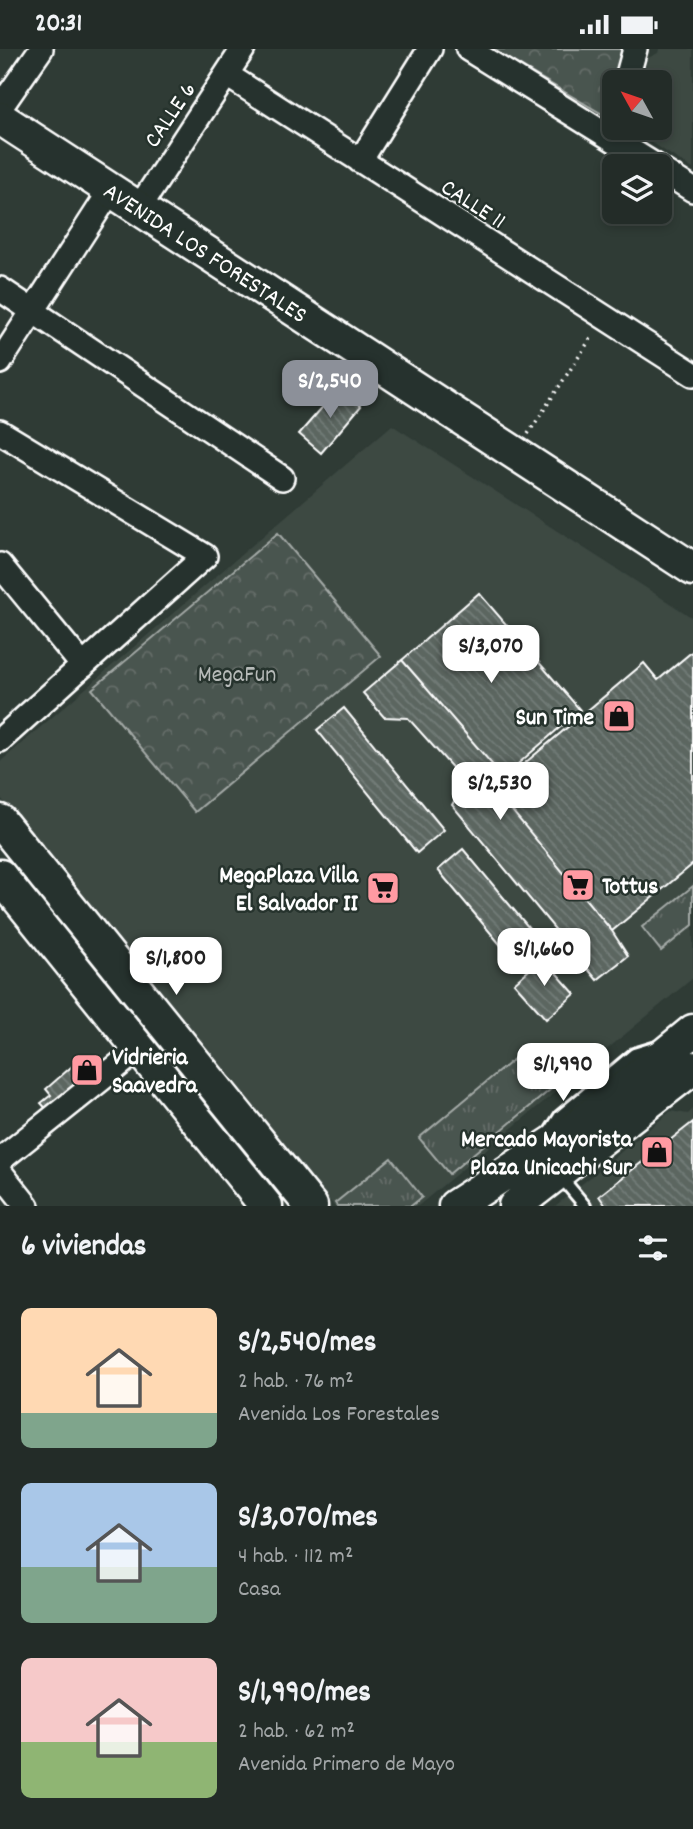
<!DOCTYPE html>
<html lang="es">
<head>
<meta charset="utf-8">
<style>
	:root { --surface:#232c28; --page:#2f3834; --text:#f1f3f6; --muted:#a3a7a8; --line:#404845; --accent:#8c9099 }
	body { margin:0; font-family:Dekko,sans-serif; background:var(--page); color:var(--text); height:100vh; display:flex; flex-direction:column; font-size:26px; white-space:nowrap }
	* { box-sizing:border-box; margin:0 }
	p { font-size:23px; color:var(--muted) }
	.icon { flex:none; width:38px; height:38px; fill:none; stroke:currentColor; stroke-width:2; stroke-linecap:round; stroke-linejoin:round }
	.map { position:relative; height:1157px; overflow:hidden }
	.panel { display:flex; flex-direction:column; background:var(--surface); flex:1 }
	.panel>* { flex:none }
	.needle { width:46px; rotate:310deg }
	.controls { position:absolute; left:602px; top:21px; display:grid; gap:14px }
	.controls a { display:grid; place-items:center; width:70px; height:70px; border-radius:10px; background:var(--surface); box-shadow:0 4px 10px #0003,0 0 0 2px var(--line); font-size:35px }
	.price { position:absolute; translate:-50% -60px; padding:0 16px; border-radius:14px; background:#fff; color:#222; font-size:23px; line-height:46px; filter:drop-shadow(0 2px 4px #0008) }
	.price::after { content:''; position:absolute; left:50%; top:42px; width:21px; height:16px; margin-left:-10px; background:inherit; clip-path:polygon(0 0,100% 0,50% 100%) }
	.price.on { background:var(--accent); color:#fff }
	ul { padding:0; list-style:none }
	li { display:flex; align-items:center; gap:21px; height:175px; padding:0 21px }
	li span { display:grid; place-items:center; flex:none; width:196px; height:140px; border-radius:10px; color:#555 }
	li>.icon { margin-inline-start:auto }
	span .icon { width:84px; height:84px; fill:#fffc; stroke-width:1 }
	li b { font-size:30px }
	h2 { display:flex; justify-content:space-between; align-items:center; height:84px; padding:0 21px; font-size:30px }
	.status { display:flex; justify-content:space-between; align-items:center; height:49px; padding:0 35px; background:var(--surface); direction:ltr }
	.status svg { height:19px; fill:currentColor }
	.map>svg:first-child { display:block }
</style>
</head>
<body>
<div class="status"><b>20:31</b><svg viewBox="0 0 49 12"><path d="M0 12V9h3v3zM5 12V6h3v6zM10 12V3h3v9zM15 12V0h3v12zM26 1h20v11H26zM47 4h2v5h-2z"/></svg></div>
<div class="map">
<svg width="693" height="1157" viewBox="0 0 693 1157">
	<defs>
		<pattern id="grass-tufts" width="24" height="20" patternUnits="userSpaceOnUse" patternTransform="scale(1.75)"><rect width="24" height="20" fill="#4a544f"/><path d="M3 7l-1-3M5 7V3M7 7l1-3M15 17l-1-3M17 17v-4M19 17l1-3" fill="none" stroke="#656e69"/></pattern>
		<pattern id="forest-crowns" width="20" height="18" patternUnits="userSpaceOnUse" patternTransform="scale(1.75)"><rect width="20" height="18" fill="#4a544f"/><path d="M2 6a3 3 0 1 1 6 0M12 15a3 3 0 1 1 6 0" fill="none" stroke="#656e69"/></pattern>
		<pattern id="building-back-hatch" width="6" height="6" patternUnits="userSpaceOnUse" patternTransform="scale(1.75)"><rect width="6" height="6" fill="#5b6661"/><path d="M-1 5l2 2M0 0l6 6M5-1l2 2" fill="none" stroke="#747d79"/></pattern>
	</defs>
	<rect width="100%" height="100%" fill="#2f3b35"/>
	<filter id="ink" filterUnits="userSpaceOnUse"><feTurbulence type="fractalNoise" baseFrequency=".0143" numOctaves="2"/><feDisplacementMap in="SourceGraphic" scale="14" xChannelSelector="R" yChannelSelector="G"/><feConvolveMatrix kernelMatrix="1 2 1 2 8 2 1 2 1" color-interpolation-filters="sRGB"/></filter>
	<g filter="url(#ink)">
		<path fill="#3c4842" d="M659,0h34v120l-64,-41h31v-46h-18l6,-24 10,-5z
			M392,376l301,193v360l-275,228h-84l-334,-409v-35z
			M693,1060v97h-138l116,-95 17,3z"/>
		<path fill="url(#grass-tufts)" stroke="#a4aaa7" stroke-width="2" d="M693,837v39l-32,26 -19,-24z
			M521,1004l30,36 -102,85 -30,-36z
			M391,1109l31,39 -11,9h-74l-2,-3z"/>
		<path fill="url(#forest-crowns)" stroke="#a4aaa7" stroke-width="2" d="M491,0h139l-10,33h-6v20l-3,10 -7,3z
			M278,484l103,123 -186,156 -103,-123z"/>
		<path fill="url(#building-back-hatch)" stroke="#fff" stroke-width="2" d="M340,338l21,19 -40,47 -22,-19z
			M479,544l101,117 -77,67 -101,-117z
			M693,602v213l-81,67 -118,-142 150,-126 14,17z
			M402,611l101,117 1,3 -10,9 118,142 16,25 -31,24 -145,-175 13,-23 -57,-64 -24,-1 -21,-24z
			M344,659l100,122 -27,23 -100,-123z
			M463,800l71,85 -25,21 -71,-85z
			M543,909l32,36 -29,25 -32,-36z
			M85,1006l14,16 -49,42 -9,-10 10,-8 -5,-6z
			M693,1073v82l-3,2h-84l-7,-10z"/>
		<g fill="none" stroke-linecap="round" stroke-linejoin="round">
			<defs>
				<path id="lane" d="M549,1084l11,-17 74,-62 23,-7
					M560,1127l25,30"/>
				<path id="street" d="M468,0l188,117
					M227,26l466,299
					M626,33l9,-33
					M0,59l41,-59
					M360,112l70,-112
					M660,120l33,21
					M139,159l104,-159
					M0,240l282,189
					M0,313l111,-172
					M0,383l205,124 -205,184
					M0,516l83,101
					M0,1111l139,-111
					M0,1123l27,34"/>
				<path id="secondary" d="M0,69l693,451
					M0,772l311,385
					M0,827l266,330
					M455,1157l116,-75 122,-100
					M515,1157l178,-138"/>
			</defs>
			<use href="#lane" stroke="#fff" stroke-width="16"/>
			<use href="#street" stroke="#fff" stroke-width="28"/>
			<use href="#secondary" stroke="#fff" stroke-width="37"/>
			<path stroke="#fff" stroke-width="3.5" stroke-dasharray="2 5" stroke-linecap="butt" d="M528,385l65,-99"/>
			<use href="#lane" stroke="#26332d" stroke-width="10"/>
			<use href="#street" stroke="#26332d" stroke-width="23"/>
			<use href="#secondary" stroke="#26332d" stroke-width="32"/>
		</g>
	</g>
	<defs>
		<symbol id="shop-square" viewBox="-11 -11 22 22"><rect x="-9" y="-9" width="18" height="18" rx="4" fill="#ff9aa2" stroke="#26332d"/><path d="M-5-2.5h2.3a2.7 3.5 0 0 1 5.4 0H5L5.5 6h-11ZM-1.5-2.5h3a1.5 2.3 0 0 0-3 0Z" fill="#111"/></symbol>
		<symbol id="supermarket-square" viewBox="-11 -11 22 22"><rect x="-9" y="-9" width="18" height="18" rx="4" fill="#ff9aa2" stroke="#26332d"/><path d="M-6-5.5h2.5l.6 2H6L4.5 2H-2.5L-4.4-4H-6ZM-1.5 3.2a1.3 1.3 0 1 0 .1 0ZM3 3.2a1.3 1.3 0 1 0 .1 0Z" fill="#111"/></symbol>
	</defs>
	<g fill-rule="evenodd">
		<use href="#shop-square" x="600" y="648" width="38" height="38"/>
		<use href="#supermarket-square" x="559" y="817" width="38" height="38"/>
		<use href="#supermarket-square" x="364" y="820" width="38" height="38"/>
		<use href="#shop-square" x="68" y="1002" width="38" height="38"/>
		<use href="#shop-square" x="638" y="1084" width="38" height="38"/>
	</g>
	<g text-anchor="middle" stroke-width="5" stroke-linejoin="round" paint-order="stroke">
		<g font-size="24" fill="#fff" stroke="#26332d">
			<text transform="translate(169 65) rotate(-56)" y="8">CALLE 6</text>
			<text transform="translate(474 154) rotate(33)" y="8">CALLE 11</text>
			<text transform="translate(206 203) rotate(33)" y="8">AVENIDA LOS FORESTALES</text>
		</g>
		<g font-size="24" fill="#b7bbb9" stroke="#26332d">
			<text x="237" y="632">MegaFun</text>
		</g>
		<g font-size="24" font-weight="bold" fill="#fff" stroke="#26332d" text-anchor="end">
			<text x="594" y="675">Sun Time</text>
			<text x="358" y="833">MegaPlaza Villa<tspan x="358" dy="28">El Salvador II</tspan></text>
			<text x="602" y="844" text-anchor="start">Tottus</text>
			<text x="112" y="1015" text-anchor="start">Vidrieria<tspan x="112" dy="28">Saavedra</tspan></text>
			<text x="632" y="1097">Mercado Mayorista<tspan x="632" dy="28">Plaza Unicachi Sur</tspan></text>
		</g>
	</g>
</svg>
<div class="controls">
<a><svg class="needle" viewBox="-14 -14 28 28"><path d="M0-13l5 13h-10z" fill="#e53935"/><path d="M0 13l5-13h-10z" fill="#a3a7a8"/></svg></a>
<a><svg class="icon" aria-label="layers" viewBox="0 0 24 24"><path d="M12 4l9 5-9 5-9-5zM3 14l9 5 9-5"/></svg></a>
</div>
<b class="price on" style="left:330px;top:371px">S/2,540</b>
<b class="price" style="left:491px;top:636px">S/3,070</b>
<b class="price" style="left:500px;top:773px">S/2,530</b>
<b class="price" style="left:544px;top:939px">S/1,660</b>
<b class="price" style="left:176px;top:948px">S/1,800</b>
<b class="price" style="left:563px;top:1054px">S/1,990</b>
</div>
<section class="panel">
<h2>6 viviendas<svg class="icon" aria-label="filters" viewBox="0 0 24 24"><path d="M4 7h16M4 17h16"/><circle cx="9" cy="7" r="2"/><circle cx="15" cy="17" r="2"/></svg></h2>
<ul>
<li><span style="background:linear-gradient(#ffd9b3 75%,#7fa58c 0)"><svg class="icon" aria-label="home" viewBox="0 0 24 24"><path d="M3 11l9-7 9 7M6 9v11h12V9"/></svg></span><div><b>S/2,540/mes</b><p>2 hab. · 76 m²</p><p>Avenida Los Forestales</p></div></li>
<li><span style="background:linear-gradient(#a9c7e8 60%,#7fa58c 0)"><svg class="icon" aria-label="home" viewBox="0 0 24 24"><path d="M3 11l9-7 9 7M6 9v11h12V9"/></svg></span><div><b>S/3,070/mes</b><p>4 hab. · 112 m²</p><p>Casa</p></div></li>
<li><span style="background:linear-gradient(#f6c9c9 60%,#8fb573 0)"><svg class="icon" aria-label="home" viewBox="0 0 24 24"><path d="M3 11l9-7 9 7M6 9v11h12V9"/></svg></span><div><b>S/1,990/mes</b><p>2 hab. · 62 m²</p><p>Avenida Primero de Mayo</p></div></li>
</ul>
</section>
</body>
</html>
